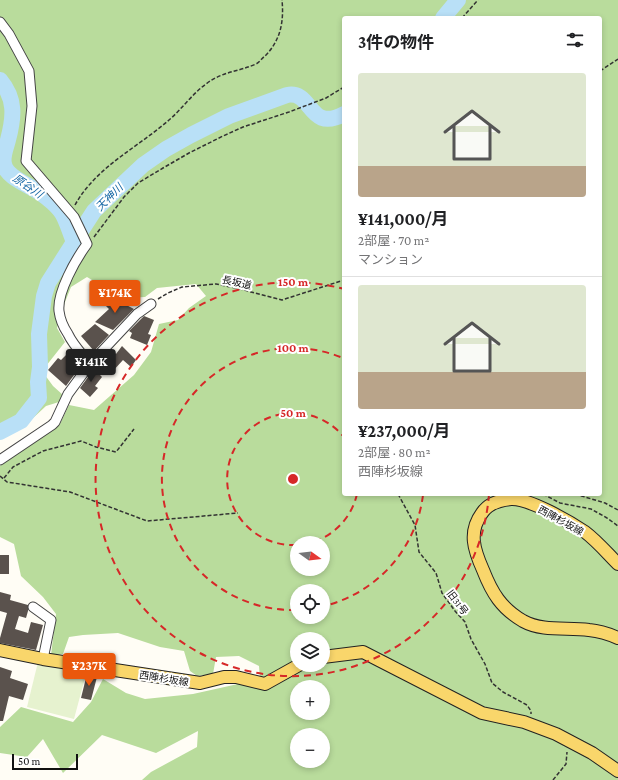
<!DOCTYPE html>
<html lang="ja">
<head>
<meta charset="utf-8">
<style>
	:root { --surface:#fff; --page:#f6f6f6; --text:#202124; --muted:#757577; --line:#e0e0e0; --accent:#ea580c }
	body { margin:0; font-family:"Crimson Pro","Noto Sans JP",serif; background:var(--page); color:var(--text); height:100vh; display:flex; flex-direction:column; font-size:15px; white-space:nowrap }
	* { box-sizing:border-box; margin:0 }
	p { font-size:13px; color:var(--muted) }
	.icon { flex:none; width:22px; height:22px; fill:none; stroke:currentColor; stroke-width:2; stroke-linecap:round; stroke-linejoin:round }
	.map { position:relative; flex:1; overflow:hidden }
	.drawer { position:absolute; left:342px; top:16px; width:260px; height:480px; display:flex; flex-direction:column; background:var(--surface); border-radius:4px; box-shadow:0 2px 6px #0003 }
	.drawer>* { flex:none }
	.needle { width:26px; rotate:105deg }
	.fabs { position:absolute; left:290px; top:536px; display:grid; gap:8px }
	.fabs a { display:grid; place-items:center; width:40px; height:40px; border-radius:50%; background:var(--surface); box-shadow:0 2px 6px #0003; font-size:20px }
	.scale { position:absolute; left:12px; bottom:10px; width:66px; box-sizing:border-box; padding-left:4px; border:2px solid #111; border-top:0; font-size:11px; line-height:14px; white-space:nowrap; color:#111; -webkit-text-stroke:3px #fff; paint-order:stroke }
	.price { position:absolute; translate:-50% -34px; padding:0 9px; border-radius:4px; background:var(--accent); color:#fff; font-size:13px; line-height:26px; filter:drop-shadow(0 1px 2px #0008) }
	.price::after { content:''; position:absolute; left:50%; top:24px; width:12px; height:9px; margin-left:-6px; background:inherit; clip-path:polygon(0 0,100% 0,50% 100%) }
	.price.current { background:#222; color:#fff }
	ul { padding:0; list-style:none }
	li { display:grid; align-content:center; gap:8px; height:212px; padding:0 16px }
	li+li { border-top:1px solid var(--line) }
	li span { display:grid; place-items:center; height:124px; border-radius:4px; color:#555 }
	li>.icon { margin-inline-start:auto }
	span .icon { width:72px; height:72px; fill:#fffc; stroke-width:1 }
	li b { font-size:17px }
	h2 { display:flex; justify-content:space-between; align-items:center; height:48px; padding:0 16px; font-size:17px }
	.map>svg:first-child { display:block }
</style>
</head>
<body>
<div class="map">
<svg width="618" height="780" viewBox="0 0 618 780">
	<rect width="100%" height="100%" fill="#fffdf5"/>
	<path fill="#b9dc9c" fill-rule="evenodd" d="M0,0h618v780h-476l9,-8 46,-25 1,-16 -42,22 -54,-18 -39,38 -20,-34 -16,18 -27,-4v-26l21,-20 52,15 18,-20 12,-23 23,14 19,6 48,-5 67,-15 -1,-13 -20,-10 -23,1 -3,17 -16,2 -7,-5 -6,-20 -24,-4 -42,-14 -35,2 -14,2 -6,17 -12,1 5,-41 -13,-17 -22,-21 -7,-32 -14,-7v-71l60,-42 9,-19 25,5 40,-35 17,-23 8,-28 19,-4 11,-12 17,-12 -10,-12 -39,4 -12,9 -20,1 -22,6 -11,-13v-11l-5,-3 -16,10 -6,15 -8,26 8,14 -23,29 11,15 10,9 -4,7 -13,4 -14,13 -24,16h-8zM344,18h256v476h-256zM297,543h26v26h-26zM297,591h26v26h-26zM297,639h26v26h-26zM297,687h26v26h-26zM297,735h26v26h-26z"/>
	<path fill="#e6f2cf" d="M38,662l48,12 -12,45 -47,-12z"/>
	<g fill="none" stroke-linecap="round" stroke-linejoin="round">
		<path stroke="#b9e0f7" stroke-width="16" d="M443,18l15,-18
			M0,80c16,19 14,37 8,60 -2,8 -6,16 -4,24 2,14 28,22 38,30 6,4 16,13 20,19 5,8 8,20 12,29
			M0,432l21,-11 18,-23 -1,-16 2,-15 -1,-33 5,-38 4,-13 26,-41 20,-31 49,-46 23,-16 25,-14 38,-19 58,-21c26,-5 21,38 57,19"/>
	</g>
	<path fill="#5a524d" d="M113,298l21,11 -21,21 -18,-8 14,-13 -3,-3z
		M144,316l10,4 -6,14 3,1 -4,10 -17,-7 2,-5 -3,-2z
		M95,324l14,11 -15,16 -13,-15z
		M122,346l14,14 -5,7 -8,-7 -11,12 -10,-12 9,-10 5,4z
		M71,350l11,14 -16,22 -18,-16 10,-12 3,2z
		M94,369l8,8 -7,9 3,2 -8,9 -10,-9z
		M0,555h9v19h-9z
		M0,592l11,3 -1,5 18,5v6l-2,7 -7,-2 -4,13 13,4 3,-11 12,3 -7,25 -36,-7v-5l7,-25 -7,-2z
		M0,667l12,4 -2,7 18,6 -5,16 -14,-4 -6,25h-3z
		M87,674l10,3 -6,23 -10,-2z"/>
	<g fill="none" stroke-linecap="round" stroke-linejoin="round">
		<defs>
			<path id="minor" d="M0,22l9,12 20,37 3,35 -6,55 48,56 13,27c-11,15 -30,48 -28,67 1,8 5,17 9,23 5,11 15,21 22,30
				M0,460l52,-35 3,-3 13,-28 22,-30 47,-50 14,-10
				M33,607l18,13 -8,39"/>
			<path id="major" d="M618,564c-11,-11 -21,-23 -33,-32 -15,-10 -56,-34 -74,-33 -11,1 -23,5 -29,14 -14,19 -8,37 1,57 9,23 18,38 40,51 20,11 44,6 66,9 10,1 20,4 29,8
				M0,650l43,9 157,24 24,-6h12l29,7 34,-19
				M323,657l40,-5 119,61 42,9 32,12 36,19 26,18"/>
		</defs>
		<use href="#minor" stroke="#444" stroke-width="11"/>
		<use href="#major" stroke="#222" stroke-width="14"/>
		<path stroke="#333" stroke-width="1.5" stroke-dasharray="4 2" stroke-linecap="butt" d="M462,18l16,-18
			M600,71l18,-12
			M75,205c21,-38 62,-57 94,-85 13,-11 23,-26 37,-36 17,-13 32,-12 50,-20 4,-2 6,-6 9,-8 16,-16 19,-35 17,-56
			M94,237l30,-40 14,-14 25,-15 26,-15 34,-17 20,-9 46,-15 37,-14 18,-11
			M158,299l10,-6 14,-6 34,-3 24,5 42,11 62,-20
			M0,476l7,6 63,10 77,29 91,-8
			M4,478l9,-11 30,-16 38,-10 15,6 20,5 18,-23
			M398,494l17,31 4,27 17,21 6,20 13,18 10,11 6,17 14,25 7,19 11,9 24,13 4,6v3
			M543,494l17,9 31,6 16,9 11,8
			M575,494l30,9 13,7
			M553,780l13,-16 1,-12"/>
		<use href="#minor" stroke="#fff" stroke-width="9"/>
		<use href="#major" stroke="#f9d66b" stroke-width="12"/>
	</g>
	<g fill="none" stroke="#d62828" stroke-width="2" stroke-dasharray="7 5">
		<path d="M357 494A66 66 0 0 1 310 543M296 545A66 66 0 1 1 344 437"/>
		<path d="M423 495A131 131 0 0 1 324 606M296 610A131 131 0 1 1 343 358"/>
		<path d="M489 494A197 197 0 1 1 344 289"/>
	</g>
	<g text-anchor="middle" stroke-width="4" stroke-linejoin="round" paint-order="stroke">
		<g font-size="10" fill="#111" stroke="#fff">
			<text transform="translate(237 282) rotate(12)" y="4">長坂道</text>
			<text transform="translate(561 520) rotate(29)" y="4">西陣杉坂線</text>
			<text transform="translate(458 602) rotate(53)" y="4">旧31号</text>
			<text transform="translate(164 678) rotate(9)" y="4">西陣杉坂線</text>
		</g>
		<g font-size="11" font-style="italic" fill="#1768a6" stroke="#fff">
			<text transform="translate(28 186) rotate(34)" y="4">原谷川</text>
			<text transform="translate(109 197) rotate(-45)" y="4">天神川</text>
		</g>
	</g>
	<circle cx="293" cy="479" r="6" fill="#d62828" stroke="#fff" stroke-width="2"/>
	<g font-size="12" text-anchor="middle" font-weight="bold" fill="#d62828" stroke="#fff" stroke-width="4" stroke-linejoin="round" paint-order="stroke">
		<text x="293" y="286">150 m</text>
		<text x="293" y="352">100 m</text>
		<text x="293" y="417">50 m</text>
	</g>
</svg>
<div class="fabs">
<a><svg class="needle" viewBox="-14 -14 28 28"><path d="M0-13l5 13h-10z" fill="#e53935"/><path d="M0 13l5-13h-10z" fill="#757577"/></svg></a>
<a><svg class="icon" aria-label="locate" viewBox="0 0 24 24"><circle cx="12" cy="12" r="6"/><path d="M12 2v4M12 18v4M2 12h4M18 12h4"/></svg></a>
<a><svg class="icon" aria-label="layers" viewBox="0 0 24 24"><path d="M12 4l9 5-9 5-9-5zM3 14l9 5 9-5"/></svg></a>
<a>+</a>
<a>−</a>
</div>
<div class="scale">50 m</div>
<b class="price" style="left:115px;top:314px">¥174K</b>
<b class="price current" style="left:91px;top:383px">¥141K</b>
<b class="price" style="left:89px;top:687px">¥237K</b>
<section class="drawer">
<h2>3件の物件<svg class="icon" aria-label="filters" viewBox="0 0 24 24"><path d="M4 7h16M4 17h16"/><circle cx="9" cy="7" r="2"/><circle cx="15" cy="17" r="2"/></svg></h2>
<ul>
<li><span style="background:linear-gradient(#dfe7d0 75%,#b9a48a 0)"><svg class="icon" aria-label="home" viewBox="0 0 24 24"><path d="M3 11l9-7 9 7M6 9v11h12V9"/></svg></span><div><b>¥141,000/月</b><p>2部屋 · 70 m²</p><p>マンション</p></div></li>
<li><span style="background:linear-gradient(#dfe7d0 70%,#b9a48a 0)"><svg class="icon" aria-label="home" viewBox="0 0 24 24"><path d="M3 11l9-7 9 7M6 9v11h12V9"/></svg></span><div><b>¥237,000/月</b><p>2部屋 · 80 m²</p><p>西陣杉坂線</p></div></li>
</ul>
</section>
</div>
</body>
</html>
